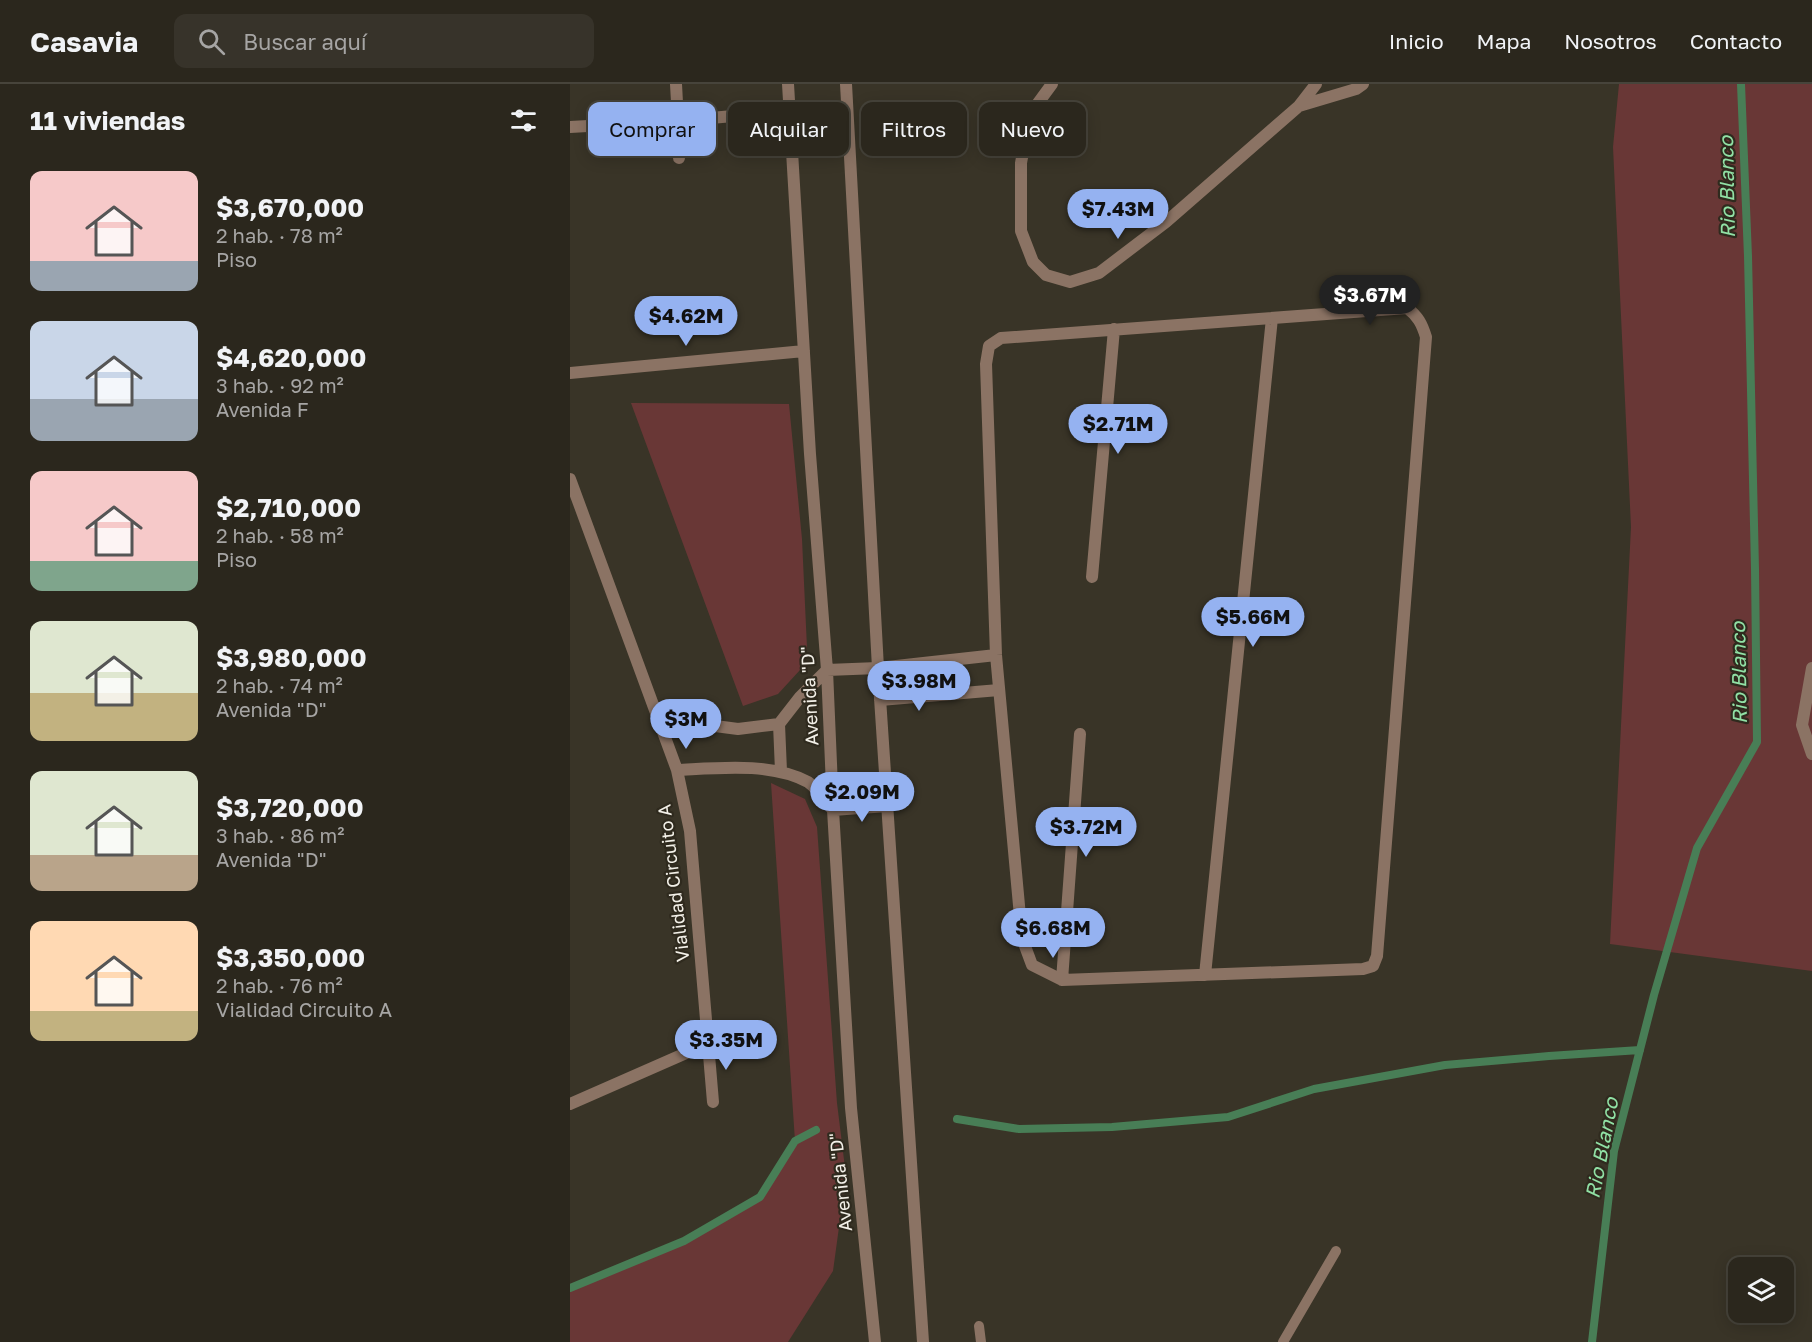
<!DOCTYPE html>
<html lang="es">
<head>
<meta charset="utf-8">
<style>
	:root { --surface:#2b271d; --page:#37332a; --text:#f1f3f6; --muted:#a6a5a4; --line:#47443b; --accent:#95b2f1 }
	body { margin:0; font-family:"Golos Text",sans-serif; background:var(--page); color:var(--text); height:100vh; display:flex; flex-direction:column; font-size:22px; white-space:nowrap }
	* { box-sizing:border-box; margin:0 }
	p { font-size:20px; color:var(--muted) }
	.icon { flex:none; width:33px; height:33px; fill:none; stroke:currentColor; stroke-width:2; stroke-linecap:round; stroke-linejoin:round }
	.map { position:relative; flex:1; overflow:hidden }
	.details { display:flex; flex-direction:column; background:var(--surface); width:570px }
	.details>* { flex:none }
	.hud { position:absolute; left:18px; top:18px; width:570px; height:54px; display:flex; gap:12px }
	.fabs { position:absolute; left:1158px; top:1173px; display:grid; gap:12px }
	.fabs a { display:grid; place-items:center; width:66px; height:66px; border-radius:12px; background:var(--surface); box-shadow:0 3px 15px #0003,0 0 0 2px var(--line); font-size:30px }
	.price { position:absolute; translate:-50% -51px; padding:0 14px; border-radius:21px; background:var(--accent); color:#111; font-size:20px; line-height:39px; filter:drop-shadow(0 2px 3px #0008) }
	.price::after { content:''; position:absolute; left:50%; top:36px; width:18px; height:14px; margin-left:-9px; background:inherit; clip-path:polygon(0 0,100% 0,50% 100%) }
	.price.current { background:#222; color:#fff }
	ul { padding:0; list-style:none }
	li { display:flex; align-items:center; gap:18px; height:150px; padding:0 30px }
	li span { display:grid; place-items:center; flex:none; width:168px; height:120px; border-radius:12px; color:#555 }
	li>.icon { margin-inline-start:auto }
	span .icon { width:72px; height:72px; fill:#fffc; stroke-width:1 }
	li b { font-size:26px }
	h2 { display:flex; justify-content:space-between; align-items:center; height:72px; padding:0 30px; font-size:26px }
	.chip { padding:0 21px; border-radius:12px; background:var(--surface); box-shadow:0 3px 15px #0003,0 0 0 2px var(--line); font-size:21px; line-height:54px }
	.chip.current { background:var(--accent); color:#111 }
	header { display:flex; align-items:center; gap:36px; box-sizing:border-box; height:84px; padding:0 30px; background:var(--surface); border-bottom:2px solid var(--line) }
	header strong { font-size:28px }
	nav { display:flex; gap:33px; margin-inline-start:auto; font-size:21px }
	.search { width:420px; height:54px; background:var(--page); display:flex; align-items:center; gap:15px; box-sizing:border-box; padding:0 21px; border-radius:12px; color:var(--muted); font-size:22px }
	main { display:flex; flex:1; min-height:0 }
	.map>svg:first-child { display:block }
</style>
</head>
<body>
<header>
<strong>Casavia</strong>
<div class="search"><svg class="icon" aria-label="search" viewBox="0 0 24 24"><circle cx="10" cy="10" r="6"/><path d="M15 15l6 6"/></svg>Buscar aquí</div>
<nav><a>Inicio</a><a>Mapa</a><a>Nosotros</a><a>Contacto</a></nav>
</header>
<main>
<section class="details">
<h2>11 viviendas<svg class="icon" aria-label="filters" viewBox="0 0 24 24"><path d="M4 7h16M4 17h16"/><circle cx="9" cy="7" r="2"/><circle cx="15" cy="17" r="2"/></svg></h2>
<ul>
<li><span style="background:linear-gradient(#f6c9c9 75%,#9aa5b1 0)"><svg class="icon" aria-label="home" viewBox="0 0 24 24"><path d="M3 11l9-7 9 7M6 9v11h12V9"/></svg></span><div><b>$3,670,000</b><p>2 hab. · 78 m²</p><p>Piso</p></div></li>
<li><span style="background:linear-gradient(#c9d6e8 65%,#9aa5b1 0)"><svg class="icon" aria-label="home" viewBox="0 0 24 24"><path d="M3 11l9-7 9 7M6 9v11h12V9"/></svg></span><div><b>$4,620,000</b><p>3 hab. · 92 m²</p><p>Avenida F</p></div></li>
<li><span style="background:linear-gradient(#f6c9c9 75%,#7fa58c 0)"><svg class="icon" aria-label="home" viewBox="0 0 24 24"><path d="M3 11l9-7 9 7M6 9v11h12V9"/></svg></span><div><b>$2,710,000</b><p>2 hab. · 58 m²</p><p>Piso</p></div></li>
<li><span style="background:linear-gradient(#dfe7d0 60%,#c2b280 0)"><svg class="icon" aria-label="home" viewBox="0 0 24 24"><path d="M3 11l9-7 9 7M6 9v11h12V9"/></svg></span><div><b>$3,980,000</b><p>2 hab. · 74 m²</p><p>Avenida &quot;D&quot;</p></div></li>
<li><span style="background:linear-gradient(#dfe7d0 70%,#b9a48a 0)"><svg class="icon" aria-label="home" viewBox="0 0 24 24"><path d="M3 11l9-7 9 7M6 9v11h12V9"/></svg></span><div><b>$3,720,000</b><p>3 hab. · 86 m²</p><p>Avenida &quot;D&quot;</p></div></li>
<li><span style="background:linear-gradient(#ffd9b3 75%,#c2b280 0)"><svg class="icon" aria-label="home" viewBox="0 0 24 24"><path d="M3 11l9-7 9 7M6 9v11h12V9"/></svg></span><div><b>$3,350,000</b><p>2 hab. · 76 m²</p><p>Vialidad Circuito A</p></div></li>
</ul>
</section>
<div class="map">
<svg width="1242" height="1258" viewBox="0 0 1242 1258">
	<rect width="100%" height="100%" fill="#393427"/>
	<path fill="#693736" d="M1049,0h193v887l-202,-27 21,-417 -18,-380z
		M61,319l158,1 13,135 5,109 -7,22 -22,24 -35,12z
		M201,699l34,16 12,28 20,276 9,73 -13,95 -45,71h-218v-54l114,-47 76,-44 35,-56z"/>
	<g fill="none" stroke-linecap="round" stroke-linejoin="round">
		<path stroke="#487e56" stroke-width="8" d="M387,1035l62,10 93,-2 116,-10 86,-28 131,-24 104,-9 91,-6
			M0,1204l114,-47 76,-44 35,-56 21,-11
			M1022,1258l22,-191 40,-156 43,-147 60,-106 -2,-173 -7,-313 -7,-172"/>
		<path stroke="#8b7364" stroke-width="10" d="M409,1242l2,16
			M713,1258l53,-91"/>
		<path stroke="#8b7364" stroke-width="12" d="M218,0l22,370 17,216 6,140 18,298 24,234
			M276,0l32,584 45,674
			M482,0l-22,30 -9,49v68l12,31 13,13 24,7 29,-9 67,-51 133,-116 17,-22
			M729,22l57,-17 7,-5
			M0,43l108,-6 -2,-37
			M109,74l-1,-37 66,-6
			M837,224c11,8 15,16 19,29l-49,619 -4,10 -10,3 -301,11 -30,-15 -10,-27 -26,-283 -10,-291 3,-18 12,-8z
			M0,289l234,-22
			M0,395l107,291 13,61 23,271
			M522,493l22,-248
			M1242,584l-10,57 10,29
			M310,616l119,-10
			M90,640h40l38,5 41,-5 21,-27 27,-27 51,-2 118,-13
			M209,640l2,47
			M107,686c41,-2 94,-8 131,12 9,6 18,20 25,28l54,-4
			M635,891l67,-657
			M492,896l18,-246
			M0,1020l139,-61"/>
	</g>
	<g text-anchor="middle" stroke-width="4.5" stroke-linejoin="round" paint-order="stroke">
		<g font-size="18" fill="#f3f0e8" stroke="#2f2a1e">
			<text transform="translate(240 612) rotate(-93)" y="6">Avenida "D"</text>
			<text transform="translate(104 799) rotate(-97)" y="6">Vialidad Circuito A</text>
			<text transform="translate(271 1098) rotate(-96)" y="6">Avenida "D"</text>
		</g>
		<g font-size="20" font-style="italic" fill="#91e1a5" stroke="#2f2a1e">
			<text transform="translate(1157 103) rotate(-91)" y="7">Rio Blanco</text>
			<text transform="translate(1169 589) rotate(-91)" y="7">Rio Blanco</text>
			<text transform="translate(1032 1064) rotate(-79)" y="7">Rio Blanco</text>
		</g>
	</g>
</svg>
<div class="fabs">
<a><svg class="icon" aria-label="layers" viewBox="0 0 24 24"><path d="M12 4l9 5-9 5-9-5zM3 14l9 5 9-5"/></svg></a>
</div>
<b class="price" style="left:548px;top:156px">$7.43M</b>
<b class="price current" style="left:800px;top:242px">$3.67M</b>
<b class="price" style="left:116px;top:263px">$4.62M</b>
<b class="price" style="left:548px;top:371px">$2.71M</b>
<b class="price" style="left:683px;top:564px">$5.66M</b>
<b class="price" style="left:349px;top:628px">$3.98M</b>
<b class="price" style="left:116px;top:666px">$3M</b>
<b class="price" style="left:292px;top:739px">$2.09M</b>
<b class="price" style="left:516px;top:774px">$3.72M</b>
<b class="price" style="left:483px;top:875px">$6.68M</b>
<b class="price" style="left:156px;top:987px">$3.35M</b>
<div class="hud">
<a class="chip current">Comprar</a>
<a class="chip">Alquilar</a>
<a class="chip">Filtros</a>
<a class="chip">Nuevo</a>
</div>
</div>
</main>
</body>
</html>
